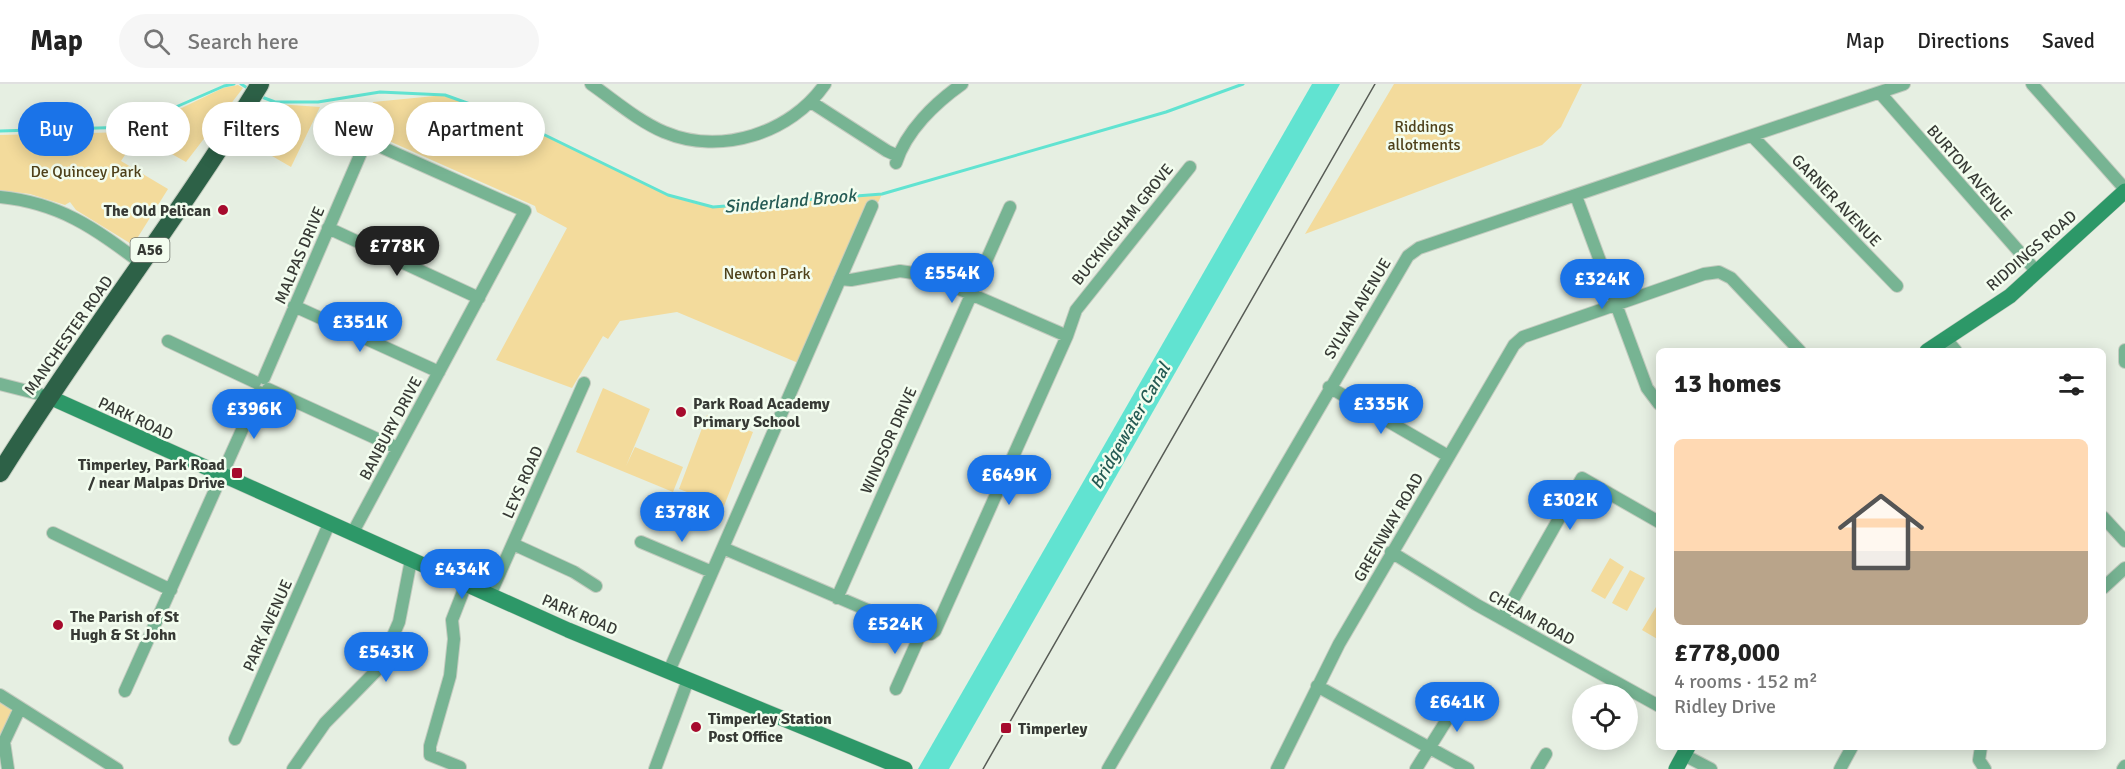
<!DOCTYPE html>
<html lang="en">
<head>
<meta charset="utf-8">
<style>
	:root { --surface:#fff; --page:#f6f6f6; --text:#222; --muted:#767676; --line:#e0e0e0; --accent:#1a73e8 }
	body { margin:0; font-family:Signika,sans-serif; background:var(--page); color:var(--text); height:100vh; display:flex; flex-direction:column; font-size:22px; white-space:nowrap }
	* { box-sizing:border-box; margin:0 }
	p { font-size:20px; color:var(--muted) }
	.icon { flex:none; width:33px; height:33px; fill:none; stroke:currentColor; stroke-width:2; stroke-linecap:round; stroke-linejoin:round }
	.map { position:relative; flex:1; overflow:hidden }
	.sheet { position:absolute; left:1656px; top:264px; width:450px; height:402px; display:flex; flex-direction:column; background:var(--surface); border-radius:9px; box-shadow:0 3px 15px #0003 }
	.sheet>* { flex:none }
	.guide { position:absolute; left:18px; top:18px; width:570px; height:54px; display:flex; gap:12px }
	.fabs { position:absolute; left:1572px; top:600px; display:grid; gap:12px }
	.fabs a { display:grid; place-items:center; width:66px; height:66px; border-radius:50%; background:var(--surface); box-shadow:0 3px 15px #0003; font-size:30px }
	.price { position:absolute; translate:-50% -51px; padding:0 14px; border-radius:21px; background:var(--accent); color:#fff; font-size:20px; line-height:39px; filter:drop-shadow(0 2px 3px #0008) }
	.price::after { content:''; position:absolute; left:50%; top:36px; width:18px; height:14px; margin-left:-9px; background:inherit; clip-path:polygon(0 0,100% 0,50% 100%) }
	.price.active { background:#222; color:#fff }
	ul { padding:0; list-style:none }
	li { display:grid; align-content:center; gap:12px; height:318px; padding:0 18px }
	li+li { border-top:2px solid var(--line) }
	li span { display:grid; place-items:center; height:186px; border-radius:9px; color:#555 }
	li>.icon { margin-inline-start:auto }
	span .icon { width:108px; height:108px; fill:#fffc; stroke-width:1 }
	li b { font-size:26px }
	h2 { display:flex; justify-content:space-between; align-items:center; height:72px; padding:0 18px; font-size:26px }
	.tag { padding:0 21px; border-radius:27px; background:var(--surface); box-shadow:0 3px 15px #0003; font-size:21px; line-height:54px }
	.tag.active { background:var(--accent); color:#fff }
	header { display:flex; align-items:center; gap:36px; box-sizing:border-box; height:84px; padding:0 30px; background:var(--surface); border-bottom:2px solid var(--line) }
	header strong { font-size:28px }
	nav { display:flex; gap:33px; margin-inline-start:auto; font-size:21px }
	.search { width:420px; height:54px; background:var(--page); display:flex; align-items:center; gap:15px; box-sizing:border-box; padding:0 21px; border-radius:33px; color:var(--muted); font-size:22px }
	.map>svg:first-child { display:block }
</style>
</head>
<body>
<header>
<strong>Map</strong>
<div class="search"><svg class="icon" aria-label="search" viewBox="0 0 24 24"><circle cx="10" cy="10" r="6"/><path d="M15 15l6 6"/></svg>Search here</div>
<nav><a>Map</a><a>Directions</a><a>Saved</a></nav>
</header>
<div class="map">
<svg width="2125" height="685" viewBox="0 0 2125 685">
	<rect width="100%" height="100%" fill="#e6efe2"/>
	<path fill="#f3db9c" d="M1394,0h188l-21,43 -19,18 -237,89z
		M238,1l5,3 -57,74 -48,-27 -17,26 47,28 -35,56 -57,-35 -6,-8 -5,3 -35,-11 -30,-4v-55l132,-3 91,-44z
		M445,11c51,19 100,40 149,64 38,18 77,42 119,48l169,-13 -79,171 -126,-53 -57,9 -12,18 -5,-3 -31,52 -76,-28 71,-132 -30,-16 -2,-6 -173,-77 11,-27z
		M263,19l57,4 -29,60 -50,-29z
		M603,304l47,21 -24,57 9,-19 48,20 -10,25 -97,-40z
		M707,331l46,17 -29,74 -45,-17z
		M1610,474l14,9 -19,32 -14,-8z
		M1630,486l15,8 -18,33 -15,-8z
		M1659,518v38l-17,-10z
		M0,616l16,10 -16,24z"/>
	<path fill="#61e3d1" d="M1312,0h28l-391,685h-31z"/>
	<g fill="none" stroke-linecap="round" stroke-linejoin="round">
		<path stroke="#61e3d1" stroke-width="3" d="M241,0l8,5
			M259,12l16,6h43l62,-10 65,3 67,24 156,76 45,12 169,-13 284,-82 77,-28
			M0,47l130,-4 94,-41 10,-2"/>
		<defs>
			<path id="street" d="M591,0c23,16 47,37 73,48 57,24 127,1 161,-48
				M2032,0l93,105
				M1880,9l157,179
				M811,18l76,49 11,5
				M1753,53l144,149
				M896,79c10,-32 39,-60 66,-79
				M1576,112l71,192 12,16
				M0,113c60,6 94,31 141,66
				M328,144l151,70
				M840,195l11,1 49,-9 27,4 140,61
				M294,222l145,66
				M1945,254l11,13
				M168,257l87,41
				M2125,266v12
				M264,294l100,-232 6,-4 155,69 -173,323
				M0,300l47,12
				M1329,303l119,69
				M268,305l129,59
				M2103,433l22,24
				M53,449l118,57
				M641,458l71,30
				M513,460l61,28 22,14
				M723,464l198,85 10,1 4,-3 132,-295 9,-26 114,-143
				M1391,468l86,53 182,101
				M2103,504l22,-20
				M490,511l94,-212
				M837,514l173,-391
				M1502,535l80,-141 77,44
				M669,587l203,-465
				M1317,602l151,83
				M896,605l25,-56
				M125,607l134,-299
				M0,611l117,74
				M235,655l94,-215
				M1981,663l-2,13 6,9
				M1684,671l27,14
				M460,683l-30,-12v-9l20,-70 4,-37 -2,-19 14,-36
				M8,685l-4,-27 16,-34
				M293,685l32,-46 54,-55 20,-46 12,-62
				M655,685l33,-89
				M1108,685l300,-513 11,-8 485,-164
				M1277,685l62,-125 175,-299 9,-8 181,-63 15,-2 12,6 69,73
				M1416,685l42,-67
				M1537,685l9,-15
				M1840,685l12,-22
				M2123,685l2,-3"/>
			<path id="secondary" d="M1927,267l83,-55 115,-105
				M47,312l521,234 337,139
				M1676,685l12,-22"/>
			<path id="highway" d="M0,389c82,-132 179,-256 260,-389"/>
		</defs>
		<use href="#street" stroke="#c3cbbf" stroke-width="14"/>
		<use href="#secondary" stroke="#c3cbbf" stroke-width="16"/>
		<use href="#highway" stroke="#c3cbbf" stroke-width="20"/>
		<use href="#street" stroke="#77b493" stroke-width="12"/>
		<use href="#secondary" stroke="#2d9868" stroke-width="15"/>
		<use href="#highway" stroke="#2d6147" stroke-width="18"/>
		<path stroke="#575b55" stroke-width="1.5" d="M983,685l392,-685"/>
	</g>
	<g fill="#a60b2d" stroke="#f3fdef" stroke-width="2">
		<circle cx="223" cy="126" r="6"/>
		<circle cx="681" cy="328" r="6"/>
		<rect x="231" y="383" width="12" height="12" rx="3"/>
		<circle cx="58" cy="541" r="6"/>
		<circle cx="696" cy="643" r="6"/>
		<rect x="1000" y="638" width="12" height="12" rx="3"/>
	</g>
	<g text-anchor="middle" stroke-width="5" stroke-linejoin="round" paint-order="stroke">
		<rect fill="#f3fdef" stroke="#6f746d" stroke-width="1.5" x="130.5" y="154" width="39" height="24" rx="4.5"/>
		<g font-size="15" font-weight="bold" fill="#373a35">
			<text x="150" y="171">A56</text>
		</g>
		<g font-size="16" fill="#4f411a" stroke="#f3fdef">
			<text x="1424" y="48">Riddings<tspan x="1424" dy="18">allotments</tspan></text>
			<text x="86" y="93">De Quincey Park</text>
			<text x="767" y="195">Newton Park</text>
		</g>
		<g font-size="16" fill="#373a35" stroke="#f3fdef">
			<text transform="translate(1970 88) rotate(49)" y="6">BURTON AVENUE</text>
			<text transform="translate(1837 116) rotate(46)" y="6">GARNER AVENUE</text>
			<text transform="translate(1122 140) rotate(-51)" y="6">BUCKINGHAM GROVE</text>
			<text transform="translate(2031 166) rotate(-41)" y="6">RIDDINGS ROAD</text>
			<text transform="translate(299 171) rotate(-67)" y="6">MALPAS DRIVE</text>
			<text transform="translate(1357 224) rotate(-59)" y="6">SYLVAN AVENUE</text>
			<text transform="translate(68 251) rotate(-55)" y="6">MANCHESTER ROAD</text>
			<text transform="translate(136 334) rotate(25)" y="6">PARK ROAD</text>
			<text transform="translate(390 344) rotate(-62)" y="6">BANBURY DRIVE</text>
			<text transform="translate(888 356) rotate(-66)" y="6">WINDSOR DRIVE</text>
			<text transform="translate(522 398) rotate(-66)" y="6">LEYS ROAD</text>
			<text transform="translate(1388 443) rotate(-60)" y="6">GREENWAY ROAD</text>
			<text transform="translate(580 530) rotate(23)" y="6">PARK ROAD</text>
			<text transform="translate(1532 533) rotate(29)" y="6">CHEAM ROAD</text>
			<text transform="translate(267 541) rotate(-66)" y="6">PARK AVENUE</text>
		</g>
		<g font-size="16" font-weight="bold" fill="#373a35" stroke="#f3fdef" text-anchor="start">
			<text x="211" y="132" text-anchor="end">The Old Pelican</text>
			<text x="693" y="325">Park Road Academy<tspan x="693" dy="18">Primary School</tspan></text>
			<text x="225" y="386" text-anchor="end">Timperley, Park Road<tspan x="225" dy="18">/ near Malpas Drive</tspan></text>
			<text x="70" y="538">The Parish of St<tspan x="70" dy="18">Hugh &amp; St John</tspan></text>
			<text x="708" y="640">Timperley Station<tspan x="708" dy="18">Post Office</tspan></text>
			<text x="1018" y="650">Timperley</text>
		</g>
		<g font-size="18" font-style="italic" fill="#255b54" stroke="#f3fdef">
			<text transform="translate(790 117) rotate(-5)" y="6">Sinderland Brook</text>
			<text transform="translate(1130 342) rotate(-60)" y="6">Bridgewater Canal</text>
		</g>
	</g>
</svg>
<div class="fabs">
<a><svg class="icon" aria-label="locate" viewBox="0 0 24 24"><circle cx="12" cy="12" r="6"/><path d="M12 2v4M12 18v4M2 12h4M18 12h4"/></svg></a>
</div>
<b class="price active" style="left:397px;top:193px">£778K</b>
<b class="price" style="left:952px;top:220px">£554K</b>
<b class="price" style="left:1602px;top:226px">£324K</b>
<b class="price" style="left:360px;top:269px">£351K</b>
<b class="price" style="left:1381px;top:351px">£335K</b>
<b class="price" style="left:254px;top:356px">£396K</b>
<b class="price" style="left:1009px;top:422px">£649K</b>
<b class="price" style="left:1570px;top:447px">£302K</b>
<b class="price" style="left:682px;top:459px">£378K</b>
<b class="price" style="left:462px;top:516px">£434K</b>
<b class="price" style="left:895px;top:571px">£524K</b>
<b class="price" style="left:386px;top:599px">£543K</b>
<b class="price" style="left:1457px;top:649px">£641K</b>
<div class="guide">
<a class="tag active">Buy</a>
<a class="tag">Rent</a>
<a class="tag">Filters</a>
<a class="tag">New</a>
<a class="tag">Apartment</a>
</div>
<section class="sheet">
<h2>13 homes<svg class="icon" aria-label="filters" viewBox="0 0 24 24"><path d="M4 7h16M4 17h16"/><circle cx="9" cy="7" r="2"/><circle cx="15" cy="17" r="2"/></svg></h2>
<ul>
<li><span style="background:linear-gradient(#ffd9b3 60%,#b9a48a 0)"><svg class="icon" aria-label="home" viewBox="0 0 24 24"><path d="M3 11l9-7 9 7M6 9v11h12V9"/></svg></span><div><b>£778,000</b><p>4 rooms · 152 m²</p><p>Ridley Drive</p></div></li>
</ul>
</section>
</div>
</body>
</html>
